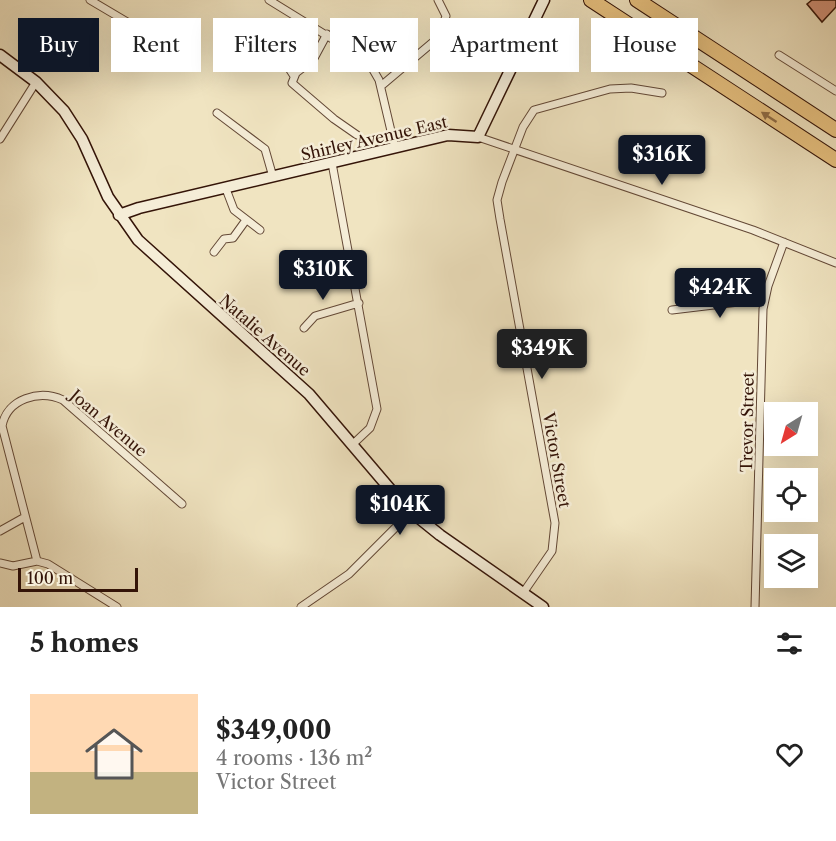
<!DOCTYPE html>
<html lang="en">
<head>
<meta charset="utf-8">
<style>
	:root { --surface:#fff; --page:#f2f2f2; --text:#222; --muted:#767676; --line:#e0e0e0; --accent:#111827 }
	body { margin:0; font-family:"Libre Caslon Text",serif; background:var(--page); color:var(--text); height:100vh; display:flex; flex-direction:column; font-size:22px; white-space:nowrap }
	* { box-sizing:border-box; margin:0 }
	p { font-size:20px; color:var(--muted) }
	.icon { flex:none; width:33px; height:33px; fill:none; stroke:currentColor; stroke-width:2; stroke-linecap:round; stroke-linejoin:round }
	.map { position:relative; height:607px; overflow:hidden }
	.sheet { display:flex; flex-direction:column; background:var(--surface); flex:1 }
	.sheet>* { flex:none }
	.guide { position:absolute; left:18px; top:18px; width:801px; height:54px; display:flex; gap:12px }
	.needle { width:39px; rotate:217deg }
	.buttons { position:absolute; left:764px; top:402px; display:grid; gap:12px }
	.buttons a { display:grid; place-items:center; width:54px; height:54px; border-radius:0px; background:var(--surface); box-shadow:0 6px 24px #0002; font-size:30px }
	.scale { position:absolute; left:18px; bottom:15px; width:120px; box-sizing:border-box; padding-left:6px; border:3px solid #341408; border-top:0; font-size:16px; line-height:21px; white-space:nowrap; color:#341408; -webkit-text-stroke:4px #f5edd7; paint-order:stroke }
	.price { position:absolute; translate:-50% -51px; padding:0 14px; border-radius:6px; background:var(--accent); color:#fff; font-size:20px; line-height:39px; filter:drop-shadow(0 2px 3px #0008) }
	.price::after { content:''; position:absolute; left:50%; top:36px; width:18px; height:14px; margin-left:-9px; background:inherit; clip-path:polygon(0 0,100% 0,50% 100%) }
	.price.on { background:#222; color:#fff }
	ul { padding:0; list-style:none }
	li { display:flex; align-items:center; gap:18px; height:150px; padding:0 30px }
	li+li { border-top:2px solid var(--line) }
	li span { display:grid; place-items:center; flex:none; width:168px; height:120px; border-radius:0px; color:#555 }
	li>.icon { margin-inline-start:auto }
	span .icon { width:72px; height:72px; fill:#fffc; stroke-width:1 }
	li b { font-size:26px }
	h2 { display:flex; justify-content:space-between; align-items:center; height:72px; padding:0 30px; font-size:26px }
	.chip { padding:0 21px; border-radius:0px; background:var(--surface); box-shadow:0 6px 24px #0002; font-size:21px; line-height:54px }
	.chip.on { background:var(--accent); color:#fff }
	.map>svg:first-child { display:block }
</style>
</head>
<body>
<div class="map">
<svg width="836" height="607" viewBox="0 0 836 607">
	<rect width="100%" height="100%" fill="#f0e4c1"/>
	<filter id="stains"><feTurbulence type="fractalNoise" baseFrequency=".00333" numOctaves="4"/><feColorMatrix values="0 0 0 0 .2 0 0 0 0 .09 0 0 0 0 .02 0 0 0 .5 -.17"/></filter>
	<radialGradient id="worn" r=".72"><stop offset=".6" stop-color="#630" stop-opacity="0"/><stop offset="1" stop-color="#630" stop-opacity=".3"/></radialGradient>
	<path fill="#d3937a" stroke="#341408" stroke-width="1.5" d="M812,0h24v7l-14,15 -15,-18z"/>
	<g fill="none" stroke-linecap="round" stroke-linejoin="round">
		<defs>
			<path id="street" d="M90,0l66,39
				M269,0l99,61 11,19 16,68
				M327,34l-14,26 -17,13 -4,10 42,36 23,16
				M258,53l15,-9 21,32
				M779,55l57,36
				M381,86l58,-49 7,-21 -8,-16
				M217,113l48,36 8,28
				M478,137l275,93 83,33
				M0,139l36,-57
				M332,163l45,246 -7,19 -18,17
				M226,189l8,21 26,20
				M214,252l10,-13 9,-1 13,-18
				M672,310l92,-11
				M304,328l11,-12 44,-13
				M0,531l25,-14
				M37,561l-35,-135c5,-27 37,-37 61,-26l119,104
				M37,561l11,3 69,43
				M0,563l13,3 24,-5
				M523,593l29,-42 3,-28 -55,-304 -3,-19 5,-18 21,-55 11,-17 76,-21 21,-1 31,5
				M301,607l48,-33 56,-56
				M755,607l8,-298 5,-23 16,-44"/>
			<path id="secondary" d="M0,55l36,27 28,29 18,28 26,58 30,43 171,154 98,115
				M119,215l20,-7 309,-73 30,2 66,-137
				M410,511l-2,6 -7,-3 3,-5 5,1 31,25 103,72"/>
			<path id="highway" d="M591,0l245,160
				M637,0l199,130"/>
		</defs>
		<use href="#street" stroke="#634836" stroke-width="9"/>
		<use href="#secondary" stroke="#341408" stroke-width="13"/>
		<use href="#highway" stroke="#341408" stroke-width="16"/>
		<use href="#street" stroke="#f5edd7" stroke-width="7"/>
		<use href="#secondary" stroke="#f5edd7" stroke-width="10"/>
		<use href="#highway" stroke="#e8c280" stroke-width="14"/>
	</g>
	<defs><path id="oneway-solid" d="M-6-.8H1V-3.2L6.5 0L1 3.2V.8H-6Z" transform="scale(1.5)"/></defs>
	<use fill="#8e6b44" href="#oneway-solid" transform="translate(769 117) rotate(-147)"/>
	<g text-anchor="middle" stroke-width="5" stroke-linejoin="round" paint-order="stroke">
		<g font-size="16" fill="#341408" stroke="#f5edd7">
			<text transform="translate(374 138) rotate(-13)" y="6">Shirley Avenue East</text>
			<text transform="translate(265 335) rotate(41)" y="6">Natalie Avenue</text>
			<text transform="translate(747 422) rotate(-89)" y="6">Trevor Street</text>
			<text transform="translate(109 423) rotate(40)" y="6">Joan Avenue</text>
			<text transform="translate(557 460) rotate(80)" y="6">Victor Street</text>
		</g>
	</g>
	<rect width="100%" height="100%" filter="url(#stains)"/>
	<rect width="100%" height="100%" fill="url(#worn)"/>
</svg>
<div class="buttons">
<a><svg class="needle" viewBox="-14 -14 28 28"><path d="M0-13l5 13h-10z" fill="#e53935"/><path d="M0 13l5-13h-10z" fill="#767676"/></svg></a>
<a><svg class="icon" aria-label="locate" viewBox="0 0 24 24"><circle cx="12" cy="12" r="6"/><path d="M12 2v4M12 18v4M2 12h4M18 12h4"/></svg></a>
<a><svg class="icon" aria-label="layers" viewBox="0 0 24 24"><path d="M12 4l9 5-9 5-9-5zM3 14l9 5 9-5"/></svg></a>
</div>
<div class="scale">100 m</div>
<b class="price" style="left:662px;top:186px">$316K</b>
<b class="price" style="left:323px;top:301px">$310K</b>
<b class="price" style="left:720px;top:319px">$424K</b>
<b class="price on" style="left:542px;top:380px">$349K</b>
<b class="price" style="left:400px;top:536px">$104K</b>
<div class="guide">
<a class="chip on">Buy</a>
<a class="chip">Rent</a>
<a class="chip">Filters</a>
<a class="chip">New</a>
<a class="chip">Apartment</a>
<a class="chip">House</a>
</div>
</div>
<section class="sheet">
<h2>5 homes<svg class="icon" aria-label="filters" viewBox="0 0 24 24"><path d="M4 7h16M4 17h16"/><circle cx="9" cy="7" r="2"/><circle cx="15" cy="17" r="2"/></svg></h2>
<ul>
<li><span style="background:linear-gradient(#ffd9b3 65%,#c2b280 0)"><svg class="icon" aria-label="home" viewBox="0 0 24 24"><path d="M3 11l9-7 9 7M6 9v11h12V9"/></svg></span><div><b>$349,000</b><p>4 rooms · 136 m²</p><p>Victor Street</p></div><svg class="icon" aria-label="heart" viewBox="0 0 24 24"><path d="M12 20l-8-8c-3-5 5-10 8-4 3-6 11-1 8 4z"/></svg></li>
</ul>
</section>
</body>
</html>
